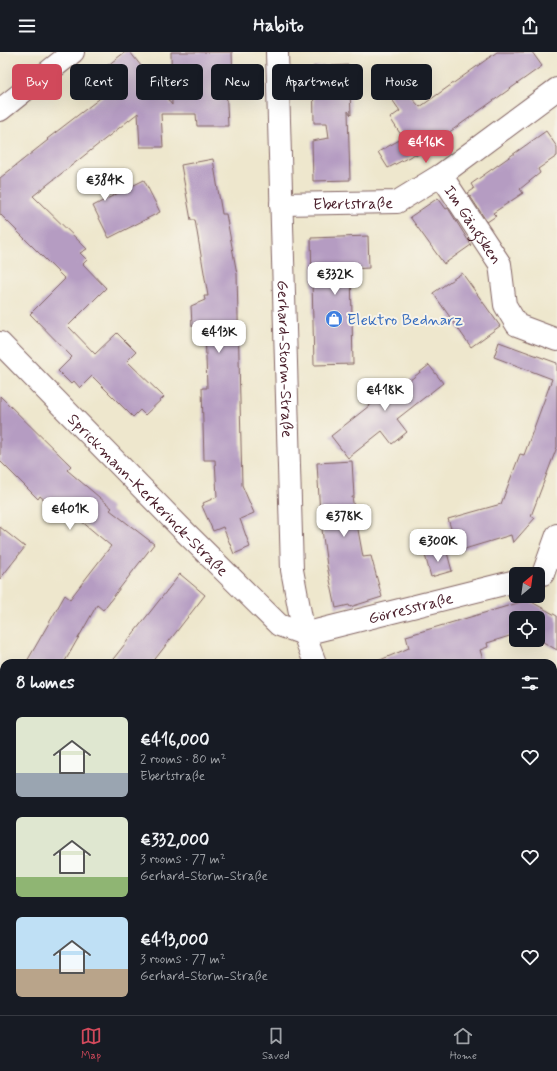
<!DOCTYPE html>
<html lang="en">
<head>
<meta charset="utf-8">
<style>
	:root { --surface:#171b24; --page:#242831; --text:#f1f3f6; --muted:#9ea1a6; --line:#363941; --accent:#d1495b }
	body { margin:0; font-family:Mynerve,sans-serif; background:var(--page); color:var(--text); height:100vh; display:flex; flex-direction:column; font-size:15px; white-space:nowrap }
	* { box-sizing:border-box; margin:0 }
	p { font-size:13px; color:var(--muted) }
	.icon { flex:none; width:22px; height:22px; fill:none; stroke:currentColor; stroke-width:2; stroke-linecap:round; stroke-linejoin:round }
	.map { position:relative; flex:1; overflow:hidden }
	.side { position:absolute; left:0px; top:607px; width:557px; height:356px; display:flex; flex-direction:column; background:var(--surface); border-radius:12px 12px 0 0; box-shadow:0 4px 16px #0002 }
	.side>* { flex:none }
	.hud { position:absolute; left:12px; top:12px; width:533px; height:36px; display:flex; gap:8px }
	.needle { width:26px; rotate:29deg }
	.fabs { position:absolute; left:509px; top:515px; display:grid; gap:8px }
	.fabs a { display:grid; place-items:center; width:36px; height:36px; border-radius:6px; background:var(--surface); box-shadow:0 4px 16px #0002; font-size:20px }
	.price { position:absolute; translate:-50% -34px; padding:0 9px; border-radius:8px; background:#fff; color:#222; font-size:13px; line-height:26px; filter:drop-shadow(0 1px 2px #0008) }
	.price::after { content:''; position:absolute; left:50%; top:24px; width:12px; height:9px; margin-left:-6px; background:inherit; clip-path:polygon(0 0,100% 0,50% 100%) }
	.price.current { background:var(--accent); color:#fff }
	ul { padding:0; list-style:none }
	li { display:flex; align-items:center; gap:12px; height:100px; padding:0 16px }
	li span { display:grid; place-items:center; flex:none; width:112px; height:80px; border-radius:6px; color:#555 }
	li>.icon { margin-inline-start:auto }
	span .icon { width:48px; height:48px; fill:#fffc; stroke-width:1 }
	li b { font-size:17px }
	h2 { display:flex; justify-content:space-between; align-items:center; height:48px; padding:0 16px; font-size:17px }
	.tag { padding:0 14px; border-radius:6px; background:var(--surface); box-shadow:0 4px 16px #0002; font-size:14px; line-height:36px }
	.tag.current { background:var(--accent); color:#fff }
	header { display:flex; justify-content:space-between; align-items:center; height:52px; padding:0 16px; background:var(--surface); font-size:18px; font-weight:700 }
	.dock { display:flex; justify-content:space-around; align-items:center; height:56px; border-top:1px solid var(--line); background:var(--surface); font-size:11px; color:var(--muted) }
	.dock a { display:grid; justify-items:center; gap:2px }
	.dock .current { color:var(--accent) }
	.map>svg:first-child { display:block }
</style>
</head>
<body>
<header><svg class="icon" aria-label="menu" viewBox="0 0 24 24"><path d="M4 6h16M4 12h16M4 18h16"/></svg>Habito<svg class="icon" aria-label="share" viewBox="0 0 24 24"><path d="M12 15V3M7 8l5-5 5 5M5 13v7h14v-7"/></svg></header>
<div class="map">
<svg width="557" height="963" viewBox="0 0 557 963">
	<rect width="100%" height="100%" fill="#f7f3e8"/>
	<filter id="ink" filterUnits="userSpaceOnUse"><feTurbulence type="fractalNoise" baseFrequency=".025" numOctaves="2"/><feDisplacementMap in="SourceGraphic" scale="8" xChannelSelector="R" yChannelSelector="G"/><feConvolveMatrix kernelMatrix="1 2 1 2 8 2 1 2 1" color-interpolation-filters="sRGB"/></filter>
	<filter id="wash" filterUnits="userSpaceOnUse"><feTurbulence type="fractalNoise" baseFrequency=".012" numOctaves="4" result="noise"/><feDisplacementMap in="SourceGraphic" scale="16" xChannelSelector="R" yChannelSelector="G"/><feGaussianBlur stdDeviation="0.9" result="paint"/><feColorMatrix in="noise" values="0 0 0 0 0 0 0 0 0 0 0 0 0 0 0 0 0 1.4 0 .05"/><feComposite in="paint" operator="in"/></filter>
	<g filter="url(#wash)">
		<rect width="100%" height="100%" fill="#eee7cd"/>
		<path fill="#9adf98" stroke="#727f62" d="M0,875l4,3v81h412l1,4h-417z"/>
		<g id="blocks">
			<path fill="#b59cc2" d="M125,0h5l42,53 -1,-53h61l1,32h-7l2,42h-31l-1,-12h-35l2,33h-23l-2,-34 -105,83 54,53 -7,4 7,7 -4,4 23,24 -38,38 27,28 22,-21 19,19 -9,9 37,36 -19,18 -5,-5 -7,7 -41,-41 -12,12 -6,-7 -3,3 -13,-13 14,-14 -42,-43 35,-35 -65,-65v-36l48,-38 -1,-1 65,-50 -13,-17z
				M497,0h35l10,14 -126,90 -1,-2 -27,14 -10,-16 25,-14 -13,-20 10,-7 -27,-39 8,-7 39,42z
				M349,13l2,50 -3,-4 2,69 -37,1 -1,-40 17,-3 -2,-15h-13l-1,-56z
				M546,79l11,16v9l-19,13 2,4 -20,16 3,4 -30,20 3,3 -9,6 -19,-29 6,-4 -3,-5z
				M213,107l9,55h4l11,60 5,211 12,28 -14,6 10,28 -16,7 -11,-27 -10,4 -11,-25 2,-1 -1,-2 14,-6 -2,-37h-11l-2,-72h5l-2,-61 -13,-1 -1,-20 14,-6 -1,-4h4l-13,-76h-4l-10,-55z
				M144,128l16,32 -51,26 -16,-32z
				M438,146l8,11 2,-1 23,37 -27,19 -34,-47z
				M368,184l1,32 -18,1 2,95 -39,1 -3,-127z
				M462,221l38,53 -29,21 -38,-54z
				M499,290l58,21v84l-26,69 4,2 -22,25 -2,-8 -53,16 -10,-32 53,-15 19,-50 4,1 28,-76 -58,-22z
				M429,313l14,18 -46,36 10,13 -15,12 -10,-13 -34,27 -17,-22 43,-34 -8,-11 14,-11 10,14 4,-1z
				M0,344l71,70 -4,4 45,38 -2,2 44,34 -51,66 -6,-5 -33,58h-38l39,-68 5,4 41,-53 -43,-36 -5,6 -23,-20 -2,3 -38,-38z
				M352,409l2,36h-2l11,60 8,-1 11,41 -32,10 -1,-2 -13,3 -9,-42 -7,-51 -3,-52z
				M0,475l25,20 -25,32z
				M446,497l6,22 -21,6 -6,-22z
				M180,522l25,21 -53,68h-42z
				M528,548l29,16v34l-19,-11v-21h-22v16l-29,9 1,4 -8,3 4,13h-111l36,-15 -3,-12z"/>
		</g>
	</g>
	<g filter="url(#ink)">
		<use href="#blocks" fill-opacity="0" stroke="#836564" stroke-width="1"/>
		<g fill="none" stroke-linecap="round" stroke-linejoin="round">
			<defs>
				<g id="minor">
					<path id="s1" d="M277,0l15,518 12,64 11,29"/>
					<path d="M0,58l73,-58"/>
					<path id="s2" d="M441,123l59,89 5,41 12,20 40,15"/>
					<path id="s3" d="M281,152l116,-2 44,-27 116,-86"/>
					<path id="s4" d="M0,291l185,189 94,93 25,9 212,-53"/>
					<path d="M543,522l14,-39"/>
					<path d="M0,667l4,2"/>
					<path d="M434,959l1,4"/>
				</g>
			</defs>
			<use href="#minor" stroke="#836564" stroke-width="24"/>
			<use href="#minor" stroke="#fff" stroke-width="22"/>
		</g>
	</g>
	<defs>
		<symbol id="shop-disc" viewBox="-11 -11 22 22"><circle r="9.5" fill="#3f7fe0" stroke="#f7f3e8"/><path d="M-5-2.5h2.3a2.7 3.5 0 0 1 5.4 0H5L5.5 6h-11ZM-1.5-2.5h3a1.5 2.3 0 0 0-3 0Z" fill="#fff"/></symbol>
	</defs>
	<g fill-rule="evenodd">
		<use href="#shop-disc" x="324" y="257" width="20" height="20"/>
	</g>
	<g text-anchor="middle" stroke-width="4" stroke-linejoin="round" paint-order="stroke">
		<g font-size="16" fill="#4a1f2b" stroke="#f7f3e8">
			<text dy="6" stroke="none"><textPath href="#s3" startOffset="72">Ebertstraße</textPath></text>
			<text dy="6" stroke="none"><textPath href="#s2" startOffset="59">Im Gängsken</textPath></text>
			<text dy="6" stroke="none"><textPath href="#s1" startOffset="307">Gerhard-Storm-Straße</textPath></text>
			<text dy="6" stroke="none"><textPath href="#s4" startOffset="212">Sprickmann-Kerkerinck-Straße</textPath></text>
			<text dy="6" stroke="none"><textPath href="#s4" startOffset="533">Görresstraße</textPath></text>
		</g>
		<g font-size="16" fill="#366cbe" stroke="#f7f3e8" text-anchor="start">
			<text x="347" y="273">Elektro Bednarz</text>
		</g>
	</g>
</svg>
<div class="fabs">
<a><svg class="needle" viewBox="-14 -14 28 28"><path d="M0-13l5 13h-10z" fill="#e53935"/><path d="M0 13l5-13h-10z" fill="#9ea1a6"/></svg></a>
<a><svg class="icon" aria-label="locate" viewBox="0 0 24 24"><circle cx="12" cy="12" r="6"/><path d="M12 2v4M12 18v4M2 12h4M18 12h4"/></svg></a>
</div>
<b class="price current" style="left:426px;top:112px">€416K</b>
<b class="price" style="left:105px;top:150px">€384K</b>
<b class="price" style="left:335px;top:244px">€332K</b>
<b class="price" style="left:219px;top:302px">€413K</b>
<b class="price" style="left:385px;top:360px">€418K</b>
<b class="price" style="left:70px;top:479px">€401K</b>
<b class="price" style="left:344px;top:486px">€378K</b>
<b class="price" style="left:438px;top:511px">€300K</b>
<div class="hud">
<a class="tag current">Buy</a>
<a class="tag">Rent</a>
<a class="tag">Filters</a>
<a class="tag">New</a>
<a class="tag">Apartment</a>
<a class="tag">House</a>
</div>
<section class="side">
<h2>8 homes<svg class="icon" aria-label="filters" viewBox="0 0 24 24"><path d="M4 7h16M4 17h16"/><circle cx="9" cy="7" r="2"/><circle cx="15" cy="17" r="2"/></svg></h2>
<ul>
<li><span style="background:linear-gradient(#dfe7d0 70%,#9aa5b1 0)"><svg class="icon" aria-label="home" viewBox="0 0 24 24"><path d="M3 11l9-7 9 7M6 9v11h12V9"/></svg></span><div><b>€416,000</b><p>2 rooms · 80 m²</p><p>Ebertstraße</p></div><svg class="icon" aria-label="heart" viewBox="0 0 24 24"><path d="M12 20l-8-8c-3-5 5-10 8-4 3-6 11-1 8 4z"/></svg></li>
<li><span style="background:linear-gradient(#dfe7d0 75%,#8fb573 0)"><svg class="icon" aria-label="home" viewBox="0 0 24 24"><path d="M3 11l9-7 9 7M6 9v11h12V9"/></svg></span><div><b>€332,000</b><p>3 rooms · 77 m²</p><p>Gerhard-Storm-Straße</p></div><svg class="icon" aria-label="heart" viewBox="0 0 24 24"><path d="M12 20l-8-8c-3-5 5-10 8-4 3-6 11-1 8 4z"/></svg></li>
<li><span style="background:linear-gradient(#bfe0f5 65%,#b9a48a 0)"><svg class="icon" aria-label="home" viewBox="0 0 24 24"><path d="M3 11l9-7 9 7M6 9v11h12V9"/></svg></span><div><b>€413,000</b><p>3 rooms · 77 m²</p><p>Gerhard-Storm-Straße</p></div><svg class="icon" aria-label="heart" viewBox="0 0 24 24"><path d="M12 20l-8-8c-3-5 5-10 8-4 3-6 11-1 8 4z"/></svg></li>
</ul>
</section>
</div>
<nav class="dock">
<a class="current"><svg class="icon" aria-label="map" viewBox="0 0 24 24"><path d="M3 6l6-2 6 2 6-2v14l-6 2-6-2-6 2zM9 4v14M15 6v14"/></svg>Map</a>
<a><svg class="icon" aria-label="saved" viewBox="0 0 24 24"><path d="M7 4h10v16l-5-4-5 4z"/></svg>Saved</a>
<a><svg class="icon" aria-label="home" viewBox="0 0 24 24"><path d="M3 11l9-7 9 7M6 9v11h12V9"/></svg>Home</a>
</nav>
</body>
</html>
